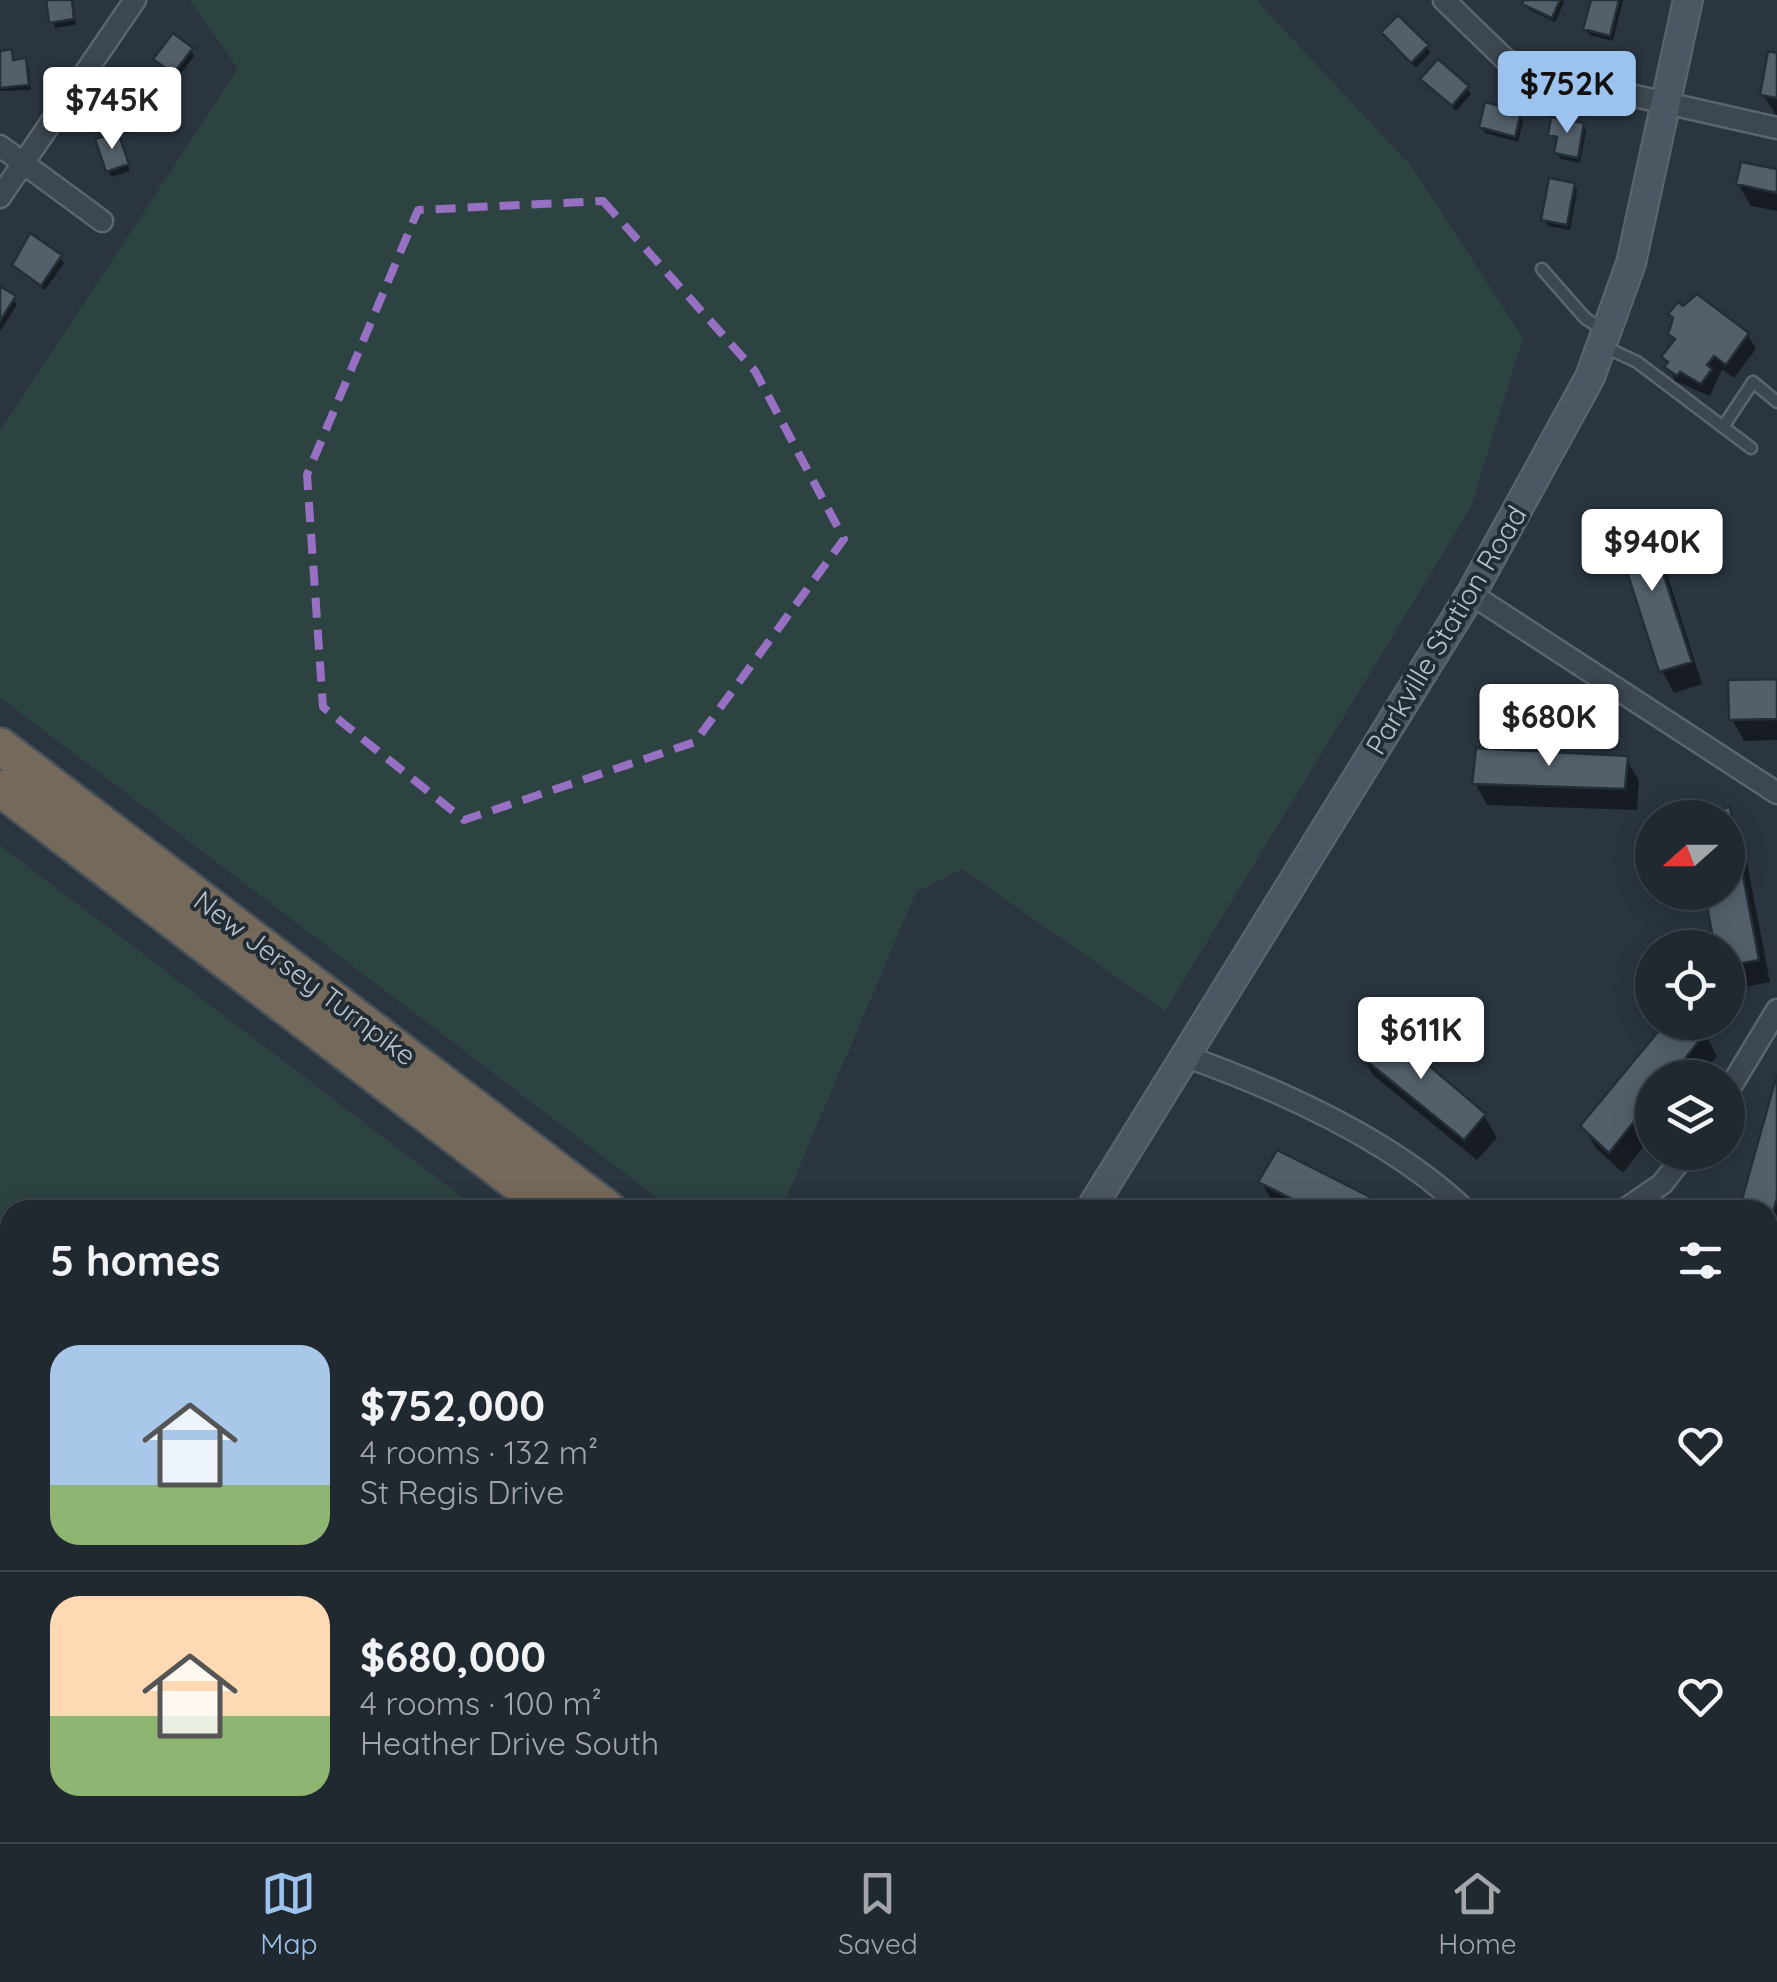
<!DOCTYPE html>
<html lang="en">
<head>
<meta charset="utf-8">
<style>
	:root { --surface:#202830; --page:#283038; --text:#f1f3f6; --muted:#a2a6ab; --line:#3d444c; --accent:#9cc3ee }
	body { margin:0; font-family:Quicksand,sans-serif; background:var(--page); color:var(--text); height:100vh; display:flex; flex-direction:column; font-size:38px; white-space:nowrap }
	* { box-sizing:border-box; margin:0 }
	p { font-size:32px; color:var(--muted) }
	.icon { flex:none; width:55px; height:55px; fill:none; stroke:currentColor; stroke-width:2; stroke-linecap:round; stroke-linejoin:round }
	.map { position:relative; flex:1; overflow:hidden }
	.details { position:absolute; left:0px; top:1200px; width:1778px; height:642px; display:flex; flex-direction:column; background:var(--surface); border-radius:30px 30px 0 0; box-shadow:0 5px 25px #0003,0 0 0 2px var(--line) }
	.details>* { flex:none }
	.needle { width:65px; rotate:249deg }
	.fabs { position:absolute; left:1635px; top:800px; display:grid; gap:20px }
	.fabs a { display:grid; place-items:center; width:110px; height:110px; border-radius:50%; background:var(--surface); box-shadow:0 5px 25px #0003,0 0 0 2px var(--line); font-size:50px }
	.price { position:absolute; translate:-50% -85px; padding:0 22px; border-radius:10px; background:#fff; color:#222; font-size:32px; line-height:65px; filter:drop-shadow(0 2px 5px #0008) }
	.price::after { content:''; position:absolute; left:50%; top:60px; width:30px; height:22px; margin-left:-15px; background:inherit; clip-path:polygon(0 0,100% 0,50% 100%) }
	.price.on { background:var(--accent); color:#111 }
	ul { padding:0; list-style:none }
	li { display:flex; align-items:center; gap:30px; height:250px; padding:0 50px }
	li+li { border-top:2px solid var(--line) }
	li span { display:grid; place-items:center; flex:none; width:280px; height:200px; border-radius:30px; color:#555 }
	li>.icon { margin-inline-start:auto }
	span .icon { width:120px; height:120px; fill:#fffc; stroke-width:1 }
	li b { font-size:42px }
	h2 { display:flex; justify-content:space-between; align-items:center; height:120px; padding:0 50px; font-size:42px }
	.tab-bar { display:flex; justify-content:space-around; align-items:center; height:140px; border-top:2px solid var(--line); background:var(--surface); font-size:28px; color:var(--muted) }
	.tab-bar a { display:grid; justify-items:center; gap:5px }
	.tab-bar .on { color:var(--accent) }
	.map>svg:first-child { display:block }
</style>
</head>
<body>
<div class="map">
<svg width="1777" height="1842" viewBox="0 0 1777 1842">
	<rect width="100%" height="100%" fill="#2a3540"/>
	<path fill="#2d4342" d="M190,0h1066l156,167 111,171 -52,169 -306,504 -203,-142 -46,23 -135,318h-108l-673,-513v-266l238,-362z
		M0,845l479,365h-469v622l393,1 -11,9h-392z
		M1777,1759v83h-75l9,-9 57,-1v-62z
		M557,1833h117l-5,9h-108z
		M1170,1833h127l12,9h-126z
		M1491,1833h104l12,9h-104z"/>
	<path fill="#0007" d="M48,0h25l3,25 -21,3z
		M1527,0h36l1,2 -9,20 -26,-12z
		M1594,0h29l-10,41 -23,-6 -4,-6z
		M1384,33l43,14 3,6 -14,15z
		M191,50l3,6 -17,23 -21,-20z
		M10,52l4,10 11,-1 4,6 2,23 -31,1v-38z
		M1777,56v60l-15,-22z
		M1423,80l44,8 4,6 -15,17z
		M159,100l3,7 -15,23 -28,-21z
		M1520,114l3,7 -5,21 -33,-9 -4,-7z
		M1582,125l4,6 -6,32 -20,-4 -1,-17 -8,-7z
		M121,141l9,30 -18,6 -4,-6z
		M1777,172v39l-26,-5 -13,-22z
		M1574,185l3,6 -7,39 -22,-4 -4,-6z
		M60,257l4,6 -19,27 -30,-25z
		M0,289l17,15 -16,26 -1,-1z
		M1670,334l78,1 8,14 -22,29 -12,-9 -12,27 -35,-15 -11,-24 11,-15z
		M1643,518l13,21 46,145 -28,9 -12,-22 -47,-144z
		M1777,681v59l-33,1 -12,-22z
		M1626,759l13,22 -2,29 -150,-5 -12,-22z
		M1729,810l12,22 29,150 -36,7 -6,-11v-160l-35,-1z
		M1689,1022l16,12 12,22 -17,22h-48v58l-29,37 -27,-25 -13,-22z
		M1361,1054l123,62 13,22 -20,22 -103,-84z
		M1777,1083v167l-9,-3v-37h-27z
		M1261,1182l129,28h-104l-12,-6z
		M1777,1351v74l-9,7v-74z"/>
	<path fill="#53606a" stroke="#242e37" stroke-width="2.5" d="M46,0h26l2,19 -25,4z
		M1524,0h36l-8,18 -30,-14z
		M1591,0h28l-9,36 -27,-7z
		M1398,15l31,30 -18,18 -30,-31z
		M173,33l20,15 -20,26 -20,-15z
		M12,49l1,11 13,-2 3,27 -29,3v-37z
		M1768,51l9,2v45l-17,-3z
		M1438,59l31,27 -17,20 -32,-27z
		M133,81l28,18 -18,27 -27,-18z
		M1485,102l36,10 -6,25 -36,-10z
		M1551,117l33,6 -6,35 -24,-5 3,-16 -9,-2z
		M118,132l11,32 -23,8 -11,-33z
		M1741,162l36,7v24l-41,-9z
		M1549,178l26,5 -8,42 -26,-5z
		M30,233l32,22 -21,31 -29,-21z
		M0,286l16,10 -16,25z
		M1697,294l52,39 -23,32 -12,-9 -7,9 5,4 -11,15 -21,-12 -3,4 -13,-9 4,-5 -7,-5 14,-18 -7,-5 5,-16 -5,-4 10,-12 5,4z
		M1644,515l48,147 -33,10 -47,-147z
		M1777,679v40l-48,1 -1,-40z
		M1476,748l152,8 -3,33 -153,-5z
		M1730,807l29,153 -31,6v-18h-13l-11,-56h24v-74l-38,-3z
		M1666,1022h27l13,10 -36,46h-18v21l-43,54 -29,-27z
		M1380,1024l106,90 -22,26 -106,-86z
		M1777,1074v124l-9,32v-20h-29z
		M1277,1150l119,60h-82l-56,-28z
		M1777,1348v47l-9,7v-47z"/>
	<g fill="none" stroke-linecap="round" stroke-linejoin="round">
		<defs>
			<path id="service" d="M1542,269l43,49 21,14
				M1603,346l34,16 114,86
				M1723,427l30,-45 24,20"/>
			<path id="minor" d="M1444,0l63,61 39,15 231,52
				M0,146l102,75
				M0,197l135,-197
				M1471,594l306,199
				M1185,1056c95,34 207,84 280,154
				M1728,1091l49,-81
				M1624,1210l38,-26 25,-32
				M1768,1566l9,-15
				M1768,1741l2,6"/>
			<path id="secondary" d="M1090,1210l381,-616 119,-217 41,-114 57,-263
				M705,1842l5,-10"/>
			<path id="motorway" d="M0,746l609,464
				M0,788l552,422
				M1369,1832l13,10
				M1426,1832l13,10"/>
		</defs>
		<use href="#service" stroke="#5b656d" stroke-width="15"/>
		<use href="#minor" stroke="#5b656d" stroke-width="25"/>
		<use href="#secondary" stroke="#5b656d" stroke-width="32"/>
		<use href="#motorway" stroke="#48525a" stroke-width="40"/>
		<use href="#service" stroke="#3d4750" stroke-width="10"/>
		<use href="#minor" stroke="#3d4750" stroke-width="20"/>
		<use href="#secondary" stroke="#4c5763" stroke-width="28"/>
		<use href="#motorway" stroke="#75695b" stroke-width="35"/>
	</g>
	<path fill="none" stroke="#9770c4" stroke-width="8" stroke-dasharray="20 12" stroke-linejoin="round" d="M603,201l152,170 89,168 -149,203 -231,78 -141,-113 -16,-232 111,-265z"/>
	<g text-anchor="middle" stroke-width="8" stroke-linejoin="round" paint-order="stroke">
		<g font-size="28" fill="#bac2ca" stroke="#222c35">
			<text transform="translate(1446 630) rotate(-59)" y="10">Parkville Station Road</text>
			<text transform="translate(305 978) rotate(37)" y="10">New Jersey Turnpike</text>
		</g>
	</g>
</svg>
<div class="fabs">
<a><svg class="needle" viewBox="-14 -14 28 28"><path d="M0-13l5 13h-10z" fill="#e53935"/><path d="M0 13l5-13h-10z" fill="#a2a6ab"/></svg></a>
<a><svg class="icon" aria-label="locate" viewBox="0 0 24 24"><circle cx="12" cy="12" r="6"/><path d="M12 2v4M12 18v4M2 12h4M18 12h4"/></svg></a>
<a><svg class="icon" aria-label="layers" viewBox="0 0 24 24"><path d="M12 4l9 5-9 5-9-5zM3 14l9 5 9-5"/></svg></a>
</div>
<b class="price on" style="left:1567px;top:136px">$752K</b>
<b class="price" style="left:112px;top:152px">$745K</b>
<b class="price" style="left:1652px;top:594px">$940K</b>
<b class="price" style="left:1549px;top:769px">$680K</b>
<b class="price" style="left:1421px;top:1082px">$611K</b>
<section class="details">
<h2>5 homes<svg class="icon" aria-label="filters" viewBox="0 0 24 24"><path d="M4 7h16M4 17h16"/><circle cx="9" cy="7" r="2"/><circle cx="15" cy="17" r="2"/></svg></h2>
<ul>
<li><span style="background:linear-gradient(#a9c7e8 70%,#8fb573 0)"><svg class="icon" aria-label="home" viewBox="0 0 24 24"><path d="M3 11l9-7 9 7M6 9v11h12V9"/></svg></span><div><b>$752,000</b><p>4 rooms · 132 m²</p><p>St Regis Drive</p></div><svg class="icon" aria-label="heart" viewBox="0 0 24 24"><path d="M12 20l-8-8c-3-5 5-10 8-4 3-6 11-1 8 4z"/></svg></li>
<li><span style="background:linear-gradient(#ffd9b3 60%,#8fb573 0)"><svg class="icon" aria-label="home" viewBox="0 0 24 24"><path d="M3 11l9-7 9 7M6 9v11h12V9"/></svg></span><div><b>$680,000</b><p>4 rooms · 100 m²</p><p>Heather Drive South</p></div><svg class="icon" aria-label="heart" viewBox="0 0 24 24"><path d="M12 20l-8-8c-3-5 5-10 8-4 3-6 11-1 8 4z"/></svg></li>
</ul>
</section>
</div>
<nav class="tab-bar">
<a class="on"><svg class="icon" aria-label="map" viewBox="0 0 24 24"><path d="M3 6l6-2 6 2 6-2v14l-6 2-6-2-6 2zM9 4v14M15 6v14"/></svg>Map</a>
<a><svg class="icon" aria-label="saved" viewBox="0 0 24 24"><path d="M7 4h10v16l-5-4-5 4z"/></svg>Saved</a>
<a><svg class="icon" aria-label="home" viewBox="0 0 24 24"><path d="M3 11l9-7 9 7M6 9v11h12V9"/></svg>Home</a>
</nav>
</body>
</html>
